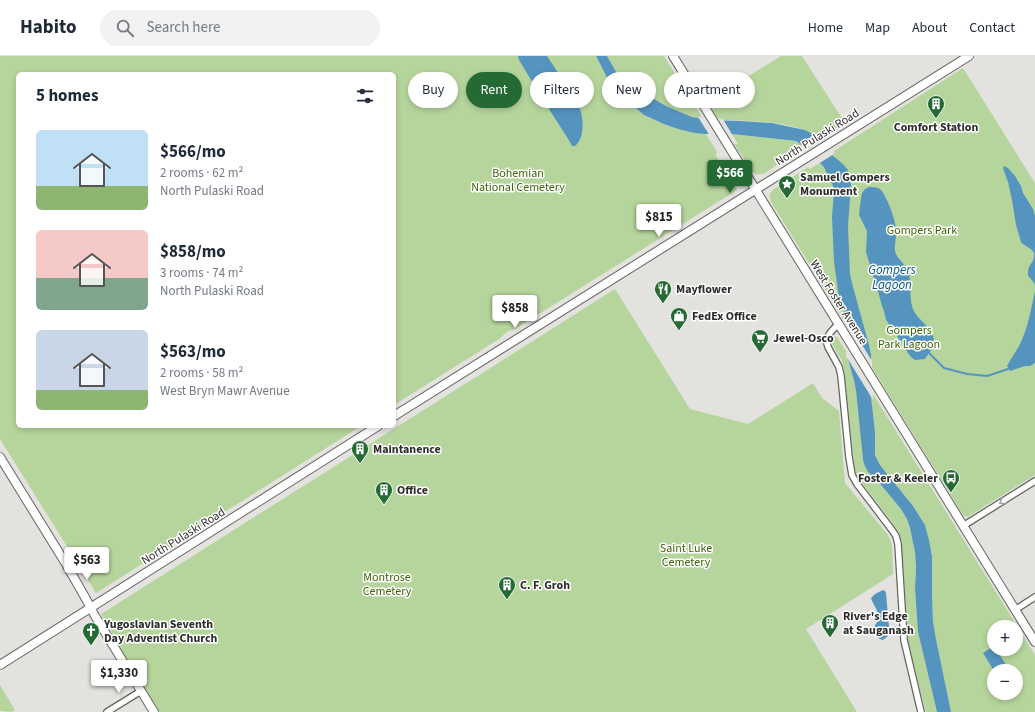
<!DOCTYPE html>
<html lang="en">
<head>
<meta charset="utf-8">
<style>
	:root { --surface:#fff; --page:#f2f2f3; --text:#1f2937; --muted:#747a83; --line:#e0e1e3; --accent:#256934 }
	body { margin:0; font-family:"Source Sans 3",sans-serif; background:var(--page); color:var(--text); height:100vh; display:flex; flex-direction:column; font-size:15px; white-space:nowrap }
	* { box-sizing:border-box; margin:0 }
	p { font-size:13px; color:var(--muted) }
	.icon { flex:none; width:22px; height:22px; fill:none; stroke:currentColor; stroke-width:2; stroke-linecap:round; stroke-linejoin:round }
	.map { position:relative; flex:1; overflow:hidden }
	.side { position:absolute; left:16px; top:16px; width:380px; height:356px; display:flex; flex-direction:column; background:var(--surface); border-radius:6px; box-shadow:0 2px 6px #0003 }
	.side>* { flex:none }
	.banner { position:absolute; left:408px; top:16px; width:380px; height:36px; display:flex; gap:8px }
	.tools { position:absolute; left:987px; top:564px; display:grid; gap:8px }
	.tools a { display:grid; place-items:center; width:36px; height:36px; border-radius:50%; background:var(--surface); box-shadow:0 2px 6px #0003; font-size:20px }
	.price { position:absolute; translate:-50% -34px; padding:0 9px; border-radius:4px; background:#fff; color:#222; font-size:13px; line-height:26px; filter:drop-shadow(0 1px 2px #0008) }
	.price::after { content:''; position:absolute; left:50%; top:24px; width:12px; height:9px; margin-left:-6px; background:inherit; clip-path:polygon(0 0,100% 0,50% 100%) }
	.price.selected { background:var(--accent); color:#fff }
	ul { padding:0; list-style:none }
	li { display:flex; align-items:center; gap:12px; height:100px; padding:0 20px }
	li span { display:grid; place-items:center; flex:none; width:112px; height:80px; border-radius:6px; color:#555 }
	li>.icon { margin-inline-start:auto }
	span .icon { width:48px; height:48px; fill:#fffc; stroke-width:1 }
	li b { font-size:17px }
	h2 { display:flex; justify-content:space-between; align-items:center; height:48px; padding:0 20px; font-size:17px }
	.chip { padding:0 14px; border-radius:18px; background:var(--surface); box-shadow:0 2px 6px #0003; font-size:14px; line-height:36px }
	.chip.selected { background:var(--accent); color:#fff }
	header { display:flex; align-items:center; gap:24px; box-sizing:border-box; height:56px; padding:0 20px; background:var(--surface); border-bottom:1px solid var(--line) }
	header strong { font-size:19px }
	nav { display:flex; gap:22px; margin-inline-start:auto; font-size:14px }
	.search { width:280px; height:36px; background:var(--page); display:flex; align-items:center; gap:10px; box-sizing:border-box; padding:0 14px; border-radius:22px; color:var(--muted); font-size:15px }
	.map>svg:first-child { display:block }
</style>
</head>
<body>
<header>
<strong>Habito</strong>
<div class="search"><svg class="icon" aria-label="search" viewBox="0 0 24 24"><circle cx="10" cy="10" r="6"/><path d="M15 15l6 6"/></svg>Search here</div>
<nav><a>Home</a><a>Map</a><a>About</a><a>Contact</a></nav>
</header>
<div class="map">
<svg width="1035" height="656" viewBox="0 0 1035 656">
	<rect width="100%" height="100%" fill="#e3e2df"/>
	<path fill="#b6d59c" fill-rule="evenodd" d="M0,0h596l17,33 31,26 20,9 14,5 28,5 11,18 -1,3 1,3 20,32 -222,139 -7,2 -9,8 -105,66v-331h-376v352h343l-265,167 -96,-154z
		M607,0h57l38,61h-4v1l-6,-1 -26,-11 -26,-15 -12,-5 -10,-11z
		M781,0h21l43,67 -21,13 -2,-2 -4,3c-23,-16 -68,-16 -95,-17l-1,-1h-4l-11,-17z
		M963,12l72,115v292l-66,41 -3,1 -3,-2 -74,-120 -17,-28v-6l-26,-43 -1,4 -74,-120c-2,-5 -2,-9 3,-13l34,-22 2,2 25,-16 -1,-2z
		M732,78l54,6 10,1 7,5 -5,4v1l-33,22c-6,2 -9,2 -13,-2l-18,-27h4z
		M615,233l75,120 58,15 65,-41 9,15 17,13 6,72 43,52 4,10 1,29 -87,55 51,83h-698l-32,-52 -11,-21 -15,-25z
		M833,280h2l2,1 9,14v5l2,3 6,23 2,9 7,69 5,12 8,7 25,30 6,10 3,9 5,23 1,16 -1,22 3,43 19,80h-11l-18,-69 -6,-94 -2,-15 -4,-6 -39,-52 -3,-11 -10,-96 -2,-8 -11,-19v-4z
		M873,338l162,261v57h-84l-15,-73 -3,-17 -1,-26v-40l-3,-16 -4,-15 -12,-19 -33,-41 -5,-10v-23l-4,-36 2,3zM994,571h22v22h-22zM994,615h22v22h-22z
		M0,629l15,25 -3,2 -12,-1z"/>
	<path fill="#5594bf" d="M518,0h29c8,12 16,24 24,37 3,5 7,10 9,16 4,10 4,31 -5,37h-3l-2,-4 -21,-33c1,-6 -1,-8 -7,-11l-23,-38z
		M596,0h11l11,19 10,11 12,5 26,15 26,11 19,3 29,1 32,2 33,7 8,4 5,3 14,18 11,9 5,6 3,15 -3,41 2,48 3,13 16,58 2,10v41l4,36v23l5,10 33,41 12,19 4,15 3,16v40l1,26 3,17 15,73h-14l-19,-80 -3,-43 1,-22 -1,-15 -5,-24 -3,-9 -6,-10 -25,-30 -8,-7 -3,-6 -2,-6 -7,-69 -2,-10 -6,-22 -2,-42 -7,-19 -5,-36 -2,-45 2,-26 -1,-5 -9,-19 -21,-21 -7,-5 -64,-7h-26l-11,-1 -17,-4 -14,-5 -20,-9 -31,-26z
		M1004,110l4,2 7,8 6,10 2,7 10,16 2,7v73c0,-1 0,-5 -1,-6 -3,-5 -7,-6 -6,-11 0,-8 7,-9 6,-19 -3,-6 -9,-6 -13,-11l-5,-17 -4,-25 -4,-18 -5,-14z
		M869,131c4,0 9,0 12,3 6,7 15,31 15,40 1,6 -2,15 -1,21 2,9 12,13 14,23 3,12 -1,28 6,39 6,9 17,15 19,27 1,7 -5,13 -9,19l-10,1 -3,-2 -4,-5 -17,-26 -5,-7 -2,-9 -2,-5 -3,-11 -13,-43 1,-21 -8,-16 1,-10 2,-12 3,-4z
		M1035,235v72l-5,3h-5l-15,5 -3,-5c4,-8 9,-14 13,-22 8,-16 11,-35 15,-53z
		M883,534l2,1 1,2 3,34 -1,9 -5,4c-6,-1 -8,-6 -10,-11 1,-3 4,-6 5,-9 2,-8 -5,-15 -7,-22l4,-4z
		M994,590v3h2l10,16 -11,6h-1l-11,-18z"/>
	<path fill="#e3e2df" d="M698,61l25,2 10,17h-23z
		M819,80l9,13 6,5 -16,10 -17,-17z
		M845,261l27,44 1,39 -27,-44z"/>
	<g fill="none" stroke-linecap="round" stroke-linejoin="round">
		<path stroke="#5594bf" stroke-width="2" d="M929,297l15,15 23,6 20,2 21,-7"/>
		<defs>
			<path id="street" d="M838,268l-8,9 -4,7 2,7 11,20 2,9 8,81 3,18 5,9 35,46 4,6 2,8 6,96 17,72
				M963,470l72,-45
				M1015,554l20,-13
				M107,656l34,-21"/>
			<path id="secondary" d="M673,0l362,586
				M394,360l575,-360
				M0,401l66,107 20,35 9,17 59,96
				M0,609l378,-239"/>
		</defs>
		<use href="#street" stroke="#646461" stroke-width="8"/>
		<use href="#secondary" stroke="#646461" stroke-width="10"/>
		<use href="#street" stroke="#fff" stroke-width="5.5"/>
		<use href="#secondary" stroke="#fff" stroke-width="8"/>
	</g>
	<defs><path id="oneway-chevron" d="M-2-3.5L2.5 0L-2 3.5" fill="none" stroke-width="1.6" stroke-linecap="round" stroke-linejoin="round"/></defs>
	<use stroke="#a0a0a0" href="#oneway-chevron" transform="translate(1002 446) rotate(148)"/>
	<defs>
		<symbol id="building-pin" viewBox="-11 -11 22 30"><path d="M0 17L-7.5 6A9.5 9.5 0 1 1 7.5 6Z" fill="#256934" stroke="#fff"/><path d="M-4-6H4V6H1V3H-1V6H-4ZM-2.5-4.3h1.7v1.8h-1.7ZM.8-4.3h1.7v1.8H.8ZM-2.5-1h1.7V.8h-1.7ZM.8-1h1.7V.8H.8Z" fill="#fff"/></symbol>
		<symbol id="sight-pin" viewBox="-11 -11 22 30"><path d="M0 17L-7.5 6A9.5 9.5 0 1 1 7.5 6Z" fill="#256934" stroke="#fff"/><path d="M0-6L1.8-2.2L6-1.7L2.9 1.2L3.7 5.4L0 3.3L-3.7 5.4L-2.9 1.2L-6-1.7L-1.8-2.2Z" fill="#fff"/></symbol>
		<symbol id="restaurant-pin" viewBox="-11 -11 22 30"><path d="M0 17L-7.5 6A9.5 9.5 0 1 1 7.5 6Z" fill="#256934" stroke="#fff"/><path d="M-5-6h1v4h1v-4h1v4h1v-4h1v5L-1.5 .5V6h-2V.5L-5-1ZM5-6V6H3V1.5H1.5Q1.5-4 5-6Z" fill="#fff"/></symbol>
		<symbol id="shop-pin" viewBox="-11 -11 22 30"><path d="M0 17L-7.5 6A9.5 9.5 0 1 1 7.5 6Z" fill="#256934" stroke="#fff"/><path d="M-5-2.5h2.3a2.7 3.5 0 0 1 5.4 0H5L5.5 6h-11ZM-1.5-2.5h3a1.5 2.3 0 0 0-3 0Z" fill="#fff"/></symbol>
		<symbol id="supermarket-pin" viewBox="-11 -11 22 30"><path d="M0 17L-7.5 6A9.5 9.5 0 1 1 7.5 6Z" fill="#256934" stroke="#fff"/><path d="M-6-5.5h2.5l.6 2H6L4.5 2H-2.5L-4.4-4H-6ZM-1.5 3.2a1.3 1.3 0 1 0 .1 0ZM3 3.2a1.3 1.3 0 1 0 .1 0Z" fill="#fff"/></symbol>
		<symbol id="bus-pin" viewBox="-11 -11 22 30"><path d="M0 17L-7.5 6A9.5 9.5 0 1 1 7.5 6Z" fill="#256934" stroke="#fff"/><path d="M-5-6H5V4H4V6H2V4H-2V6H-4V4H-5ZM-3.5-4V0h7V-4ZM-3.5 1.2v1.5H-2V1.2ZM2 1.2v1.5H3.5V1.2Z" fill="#fff"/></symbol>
		<symbol id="church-pin" viewBox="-11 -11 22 30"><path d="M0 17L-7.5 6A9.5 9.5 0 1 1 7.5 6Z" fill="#256934" stroke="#fff"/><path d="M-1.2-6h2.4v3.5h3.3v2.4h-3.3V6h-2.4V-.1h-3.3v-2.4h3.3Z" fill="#fff"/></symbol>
	</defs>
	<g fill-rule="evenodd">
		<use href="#building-pin" x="926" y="38" width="20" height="27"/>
		<use href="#sight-pin" x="777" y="118" width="20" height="27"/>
		<use href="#restaurant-pin" x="653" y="223" width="20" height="27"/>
		<use href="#shop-pin" x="669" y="250" width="20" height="27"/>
		<use href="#supermarket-pin" x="750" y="272" width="20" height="27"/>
		<use href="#building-pin" x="350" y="383" width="20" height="27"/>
		<use href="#bus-pin" x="941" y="412" width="20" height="27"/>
		<use href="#building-pin" x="374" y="424" width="20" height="27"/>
		<use href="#building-pin" x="497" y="519" width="20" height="27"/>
		<use href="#building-pin" x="820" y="557" width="20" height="27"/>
		<use href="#church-pin" x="81" y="565" width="20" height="27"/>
	</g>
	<g text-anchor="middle" stroke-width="3" stroke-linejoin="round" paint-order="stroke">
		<g font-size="12" font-weight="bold" fill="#2c2c2b" stroke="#fff" text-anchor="start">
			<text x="936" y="75" text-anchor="middle">Comfort Station</text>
			<text x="800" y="125">Samuel Gompers<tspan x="800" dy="14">Monument</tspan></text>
			<text x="676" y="237">Mayflower</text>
			<text x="692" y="264">FedEx Office</text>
			<text x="773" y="286">Jewel-Osco</text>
			<text x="373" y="397">Maintanence</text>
			<text x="938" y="426" text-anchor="end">Foster &amp; Keeler</text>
			<text x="397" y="438">Office</text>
			<text x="520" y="533">C. F. Groh</text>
			<text x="843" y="564">River's Edge<tspan x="843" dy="14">at Sauganash</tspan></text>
			<text x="104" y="572">Yugoslavian Seventh<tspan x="104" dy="14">Day Adventist Church</tspan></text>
		</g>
		<g font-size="12" fill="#2c2c2b" stroke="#fff">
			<text transform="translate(817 81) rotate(-32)" y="4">North Pulaski Road</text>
			<text transform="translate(839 246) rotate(58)" y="4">West Foster Avenue</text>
			<text transform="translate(183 480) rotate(-32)" y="4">North Pulaski Road</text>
		</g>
		<g font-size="12" fill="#3e6406" stroke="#fff">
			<text x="518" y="121">Bohemian<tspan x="518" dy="14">National Cemetery</tspan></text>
			<text x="922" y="178">Gompers Park</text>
			<text x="909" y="278">Gompers<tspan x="909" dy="14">Park Lagoon</tspan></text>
			<text x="686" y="496">Saint Luke<tspan x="686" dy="14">Cemetery</tspan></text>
			<text x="387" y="525">Montrose<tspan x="387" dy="14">Cemetery</tspan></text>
		</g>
		<g font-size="13" font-style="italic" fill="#0b5883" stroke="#fff">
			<text x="892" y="218">Gompers<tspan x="892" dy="15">Lagoon</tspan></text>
		</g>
	</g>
</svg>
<div class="tools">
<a>+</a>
<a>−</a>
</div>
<b class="price selected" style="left:730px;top:138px">$566</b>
<b class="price" style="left:659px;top:182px">$815</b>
<b class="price" style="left:515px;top:273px">$858</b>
<b class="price" style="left:87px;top:525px">$563</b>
<b class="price" style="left:119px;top:638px">$1,330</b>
<div class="banner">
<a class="chip">Buy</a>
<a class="chip selected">Rent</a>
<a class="chip">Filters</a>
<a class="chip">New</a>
<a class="chip">Apartment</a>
</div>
<section class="side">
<h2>5 homes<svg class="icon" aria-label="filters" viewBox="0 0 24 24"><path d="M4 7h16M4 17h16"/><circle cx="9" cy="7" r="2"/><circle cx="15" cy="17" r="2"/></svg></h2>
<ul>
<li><span style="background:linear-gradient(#bfe0f5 70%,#8fb573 0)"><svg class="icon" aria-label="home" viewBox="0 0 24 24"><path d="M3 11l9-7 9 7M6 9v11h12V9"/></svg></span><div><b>$566/mo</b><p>2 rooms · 62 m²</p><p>North Pulaski Road</p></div></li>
<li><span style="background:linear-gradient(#f6c9c9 60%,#7fa58c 0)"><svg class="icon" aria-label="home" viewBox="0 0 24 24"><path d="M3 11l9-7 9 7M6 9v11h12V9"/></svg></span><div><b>$858/mo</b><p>3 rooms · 74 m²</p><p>North Pulaski Road</p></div></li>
<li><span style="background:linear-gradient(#c9d6e8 75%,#8fb573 0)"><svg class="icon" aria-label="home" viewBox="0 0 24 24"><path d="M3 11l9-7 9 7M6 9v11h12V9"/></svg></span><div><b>$563/mo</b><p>2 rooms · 58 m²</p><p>West Bryn Mawr Avenue</p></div></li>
</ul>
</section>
</div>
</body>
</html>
